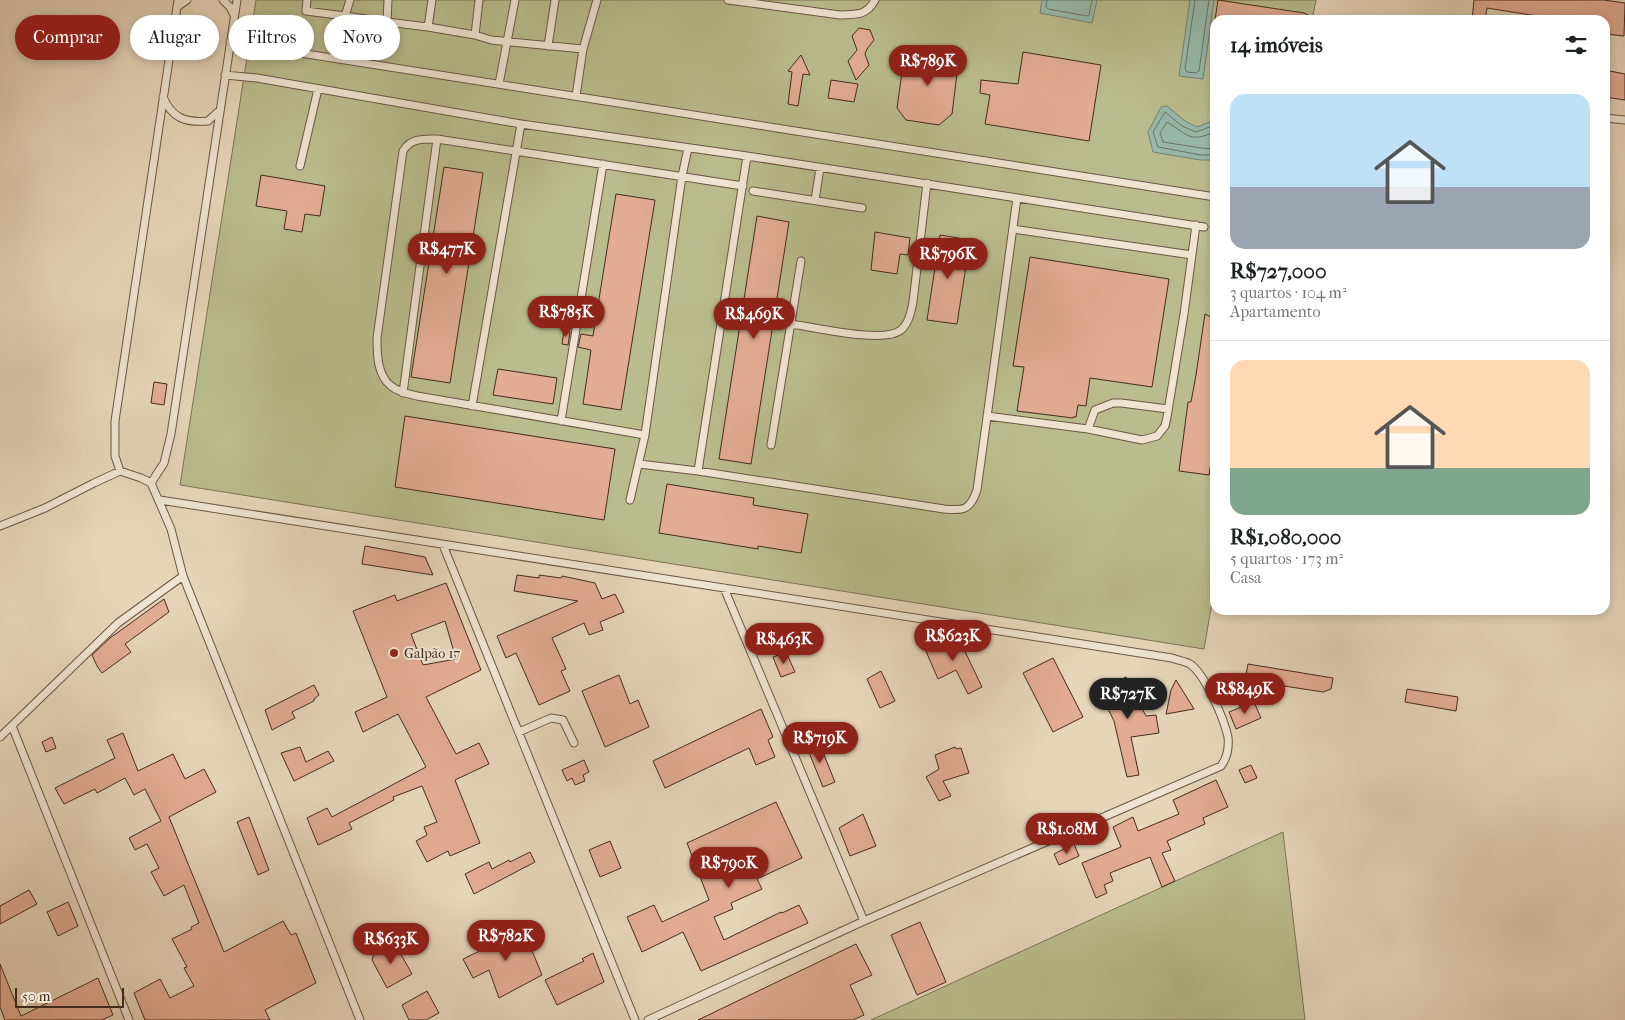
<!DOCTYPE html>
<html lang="pt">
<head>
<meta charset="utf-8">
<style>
	:root { --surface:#fff; --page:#f2f2f2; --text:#202124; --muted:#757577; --line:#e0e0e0; --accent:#8f2418 }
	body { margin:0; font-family:"IM FELL French Canon",serif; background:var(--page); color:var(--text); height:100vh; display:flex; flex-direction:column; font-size:19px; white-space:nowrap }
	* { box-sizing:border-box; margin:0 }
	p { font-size:16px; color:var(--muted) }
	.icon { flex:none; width:28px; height:28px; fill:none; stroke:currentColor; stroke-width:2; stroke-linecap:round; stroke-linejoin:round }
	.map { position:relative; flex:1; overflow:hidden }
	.side { position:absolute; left:1210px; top:15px; width:400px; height:600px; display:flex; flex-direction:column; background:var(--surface); border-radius:15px; box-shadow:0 2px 8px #0003 }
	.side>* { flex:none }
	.banner { position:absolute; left:15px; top:15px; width:475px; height:45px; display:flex; gap:10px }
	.scale { position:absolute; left:15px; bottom:12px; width:109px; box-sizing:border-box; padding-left:5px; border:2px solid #452a1e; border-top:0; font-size:14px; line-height:18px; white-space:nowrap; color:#452a1e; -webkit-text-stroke:4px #efe4d2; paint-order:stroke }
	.price { position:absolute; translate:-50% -42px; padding:0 11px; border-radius:18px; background:var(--accent); color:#fff; font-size:16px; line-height:32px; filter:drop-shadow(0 1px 2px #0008) }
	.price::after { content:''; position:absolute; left:50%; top:30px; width:15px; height:11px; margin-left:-8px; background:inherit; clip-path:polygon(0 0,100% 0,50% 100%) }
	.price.active { background:#222; color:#fff }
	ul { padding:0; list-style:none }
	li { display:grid; align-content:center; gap:10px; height:265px; padding:0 20px }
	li+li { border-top:1px solid var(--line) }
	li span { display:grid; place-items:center; height:155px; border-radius:15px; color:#555 }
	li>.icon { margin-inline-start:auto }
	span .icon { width:90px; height:90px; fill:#fffc; stroke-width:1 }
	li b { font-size:21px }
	h2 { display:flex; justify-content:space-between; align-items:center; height:60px; padding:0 20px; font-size:21px }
	.chip { padding:0 18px; border-radius:22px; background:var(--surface); box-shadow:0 2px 8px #0003; font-size:18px; line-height:45px }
	.chip.active { background:var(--accent); color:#fff }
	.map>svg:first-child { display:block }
</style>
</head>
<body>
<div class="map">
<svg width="1625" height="1020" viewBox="0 0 1625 1020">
	<rect width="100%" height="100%" fill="#e6d5b9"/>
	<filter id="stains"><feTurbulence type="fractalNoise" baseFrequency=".004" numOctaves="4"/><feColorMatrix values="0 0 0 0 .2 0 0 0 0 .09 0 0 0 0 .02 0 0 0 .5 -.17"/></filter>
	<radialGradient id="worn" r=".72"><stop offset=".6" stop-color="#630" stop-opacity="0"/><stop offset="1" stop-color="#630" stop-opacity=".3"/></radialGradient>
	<path fill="#b9bc8c" stroke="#7f7355" d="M256,0h1060l-4,20h-97v565l-11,64 -1024,-164z
		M1283,832l22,188h-434z"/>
	<path fill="#97b9ab" stroke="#768073" d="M1042,0h55l-5,23 -52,-10z
		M1190,0h24l-11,79 -24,-3z
		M1167,106l18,15 12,6 18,-7v40h-15l-47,-8 -5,-20 13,-25z"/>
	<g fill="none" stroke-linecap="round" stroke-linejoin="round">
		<path stroke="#6e7264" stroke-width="1" d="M1047,0l-1,7 2,2 39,7 2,-1 3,-15
			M1195,0l-10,69 2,3 9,1 3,-2 10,-71
			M1215,125l-19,7 -14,-6 -17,-14 -12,20 5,15 43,8h14
			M1215,132c-27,11 -26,3 -48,-10l-7,11 3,9 38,6 14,1"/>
	</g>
	<path fill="#e2ac92" stroke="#452a1e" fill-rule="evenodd" d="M1218,0l86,13 4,2v5h-93z
		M1474,0h130l21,3 -1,33 -19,-2v-14h-43l-75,-12 -2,12h-13z
		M859,28l11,2 4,10 -7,9 -2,5 4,11 -13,15 -8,-19 9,-11 -5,-14z
		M916,49l33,5 9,11 -6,49 -13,11 -33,-5 -9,-12 7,-50z
		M1023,52l78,13 -12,76 -104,-17 5,-29 -10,-2 1,-13 37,4z
		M801,55l9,20 -7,-1 -5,32 -10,-2 4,-32 -4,-1z
		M1605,70l20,4v26l-20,-3z
		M831,80l27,4 -4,18 -26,-4z
		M444,167l39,6 -33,210 -39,-6z
		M261,175l64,11 -5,30 -15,-2 -3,18 -18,-3 3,-18 -31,-5z
		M616,194l39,6 -34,210 -38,-6 8,-54 -13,-3 3,-13 12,2z
		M757,216l32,6 -38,242 -32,-5z
		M875,232l35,6 -2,17 -8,-1 -3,20 -26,-4z
		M940,235l30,5 -13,84 -30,-4z
		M1030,257l139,22 -17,108 -62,-9 -4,28 -8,-1 -2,12h-3v1l-56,-7 7,-44 -11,-1z
		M1205,314l10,5v118l-6,38 -30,-4 9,-69h3l5,-27z
		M564,331l6,1 -2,13 -6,-1z
		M498,369l59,9 -4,26 -60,-9z
		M154,382l13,2 -3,21 -13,-2z
		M405,416l210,33 -11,71 -209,-33z
		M667,484l87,14 -1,7 55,9 -7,39 -43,-7v3l-99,-16z
		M365,546l60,11 8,18 -71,-11z
		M517,575l22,3v-3l22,3 1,-2 33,7 7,16 13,-5 9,18 -24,10 3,8 -14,5 -5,-12 -32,15 14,31 -5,2 9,20 -31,14 -23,-52 -10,5 -9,-22 81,-35 -64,-10z
		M446,583l35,87 -55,27 30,57 23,-11 10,21 -34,16 25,63 -30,13 -2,-5 -21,11 -11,-21 11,-6 -3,-8 13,-5 -15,-36 -29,11 1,3 -45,23 3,6 -34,16 -11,-27 20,-10 5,9 94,-50 -28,-53 -35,18 -8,-20 32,-15 -34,-86 42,-16 2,6zM445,621l11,38 -33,6 -12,-31z
		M164,599l5,13 -44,32 6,8 -29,21 -5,-7 -5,-11 18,-17z
		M939,635l20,4 23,48 -14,7 -12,-24 -18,9 -13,-30 17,-8z
		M786,652l9,20 -14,5 -8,-20z
		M1053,658l30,59 -30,15 -30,-59z
		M1248,664l85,14 -2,11 -8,3 -78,-12z
		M881,671l14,30 -15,7 -13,-29z
		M619,675l11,29 8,-4 11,27 -44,20 -23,-56z
		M1126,677l20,39 10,-1 3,18 -28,4 8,38 -12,2 -13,-56 -15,-30z
		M1176,680l18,29 -28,5 5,-24z
		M314,685l5,10 -5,4v2l-22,11 3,6 -23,12 -7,-20z
		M1407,689l51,8 -2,14 -51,-9z
		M1254,702l7,16 -25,11 -7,-17z
		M761,709l12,28 -5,3 7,17 -19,8 -7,-17 -84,40 -12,-27z
		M123,733l15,38 35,-17 12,25 19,-10 12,23 -47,25 55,135 59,-31 8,14 5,-2 20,50 -51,27 5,10h-125l-11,-27 26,-14 10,19 24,-12 -10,-18 3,-1 -15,-28 20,-10 -1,-2 8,-4 -15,-38 -20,11 -13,-24 8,-4 -12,-24 -12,6 -6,-12 32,-17 -16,-32 -11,6 -9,-17 -28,15 -2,-4 -31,15 -9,-16 60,-30 -8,-18z
		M52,737l4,11 -10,4 -4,-10z
		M818,740l17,42 -12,5 -17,-42z
		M300,747l6,15 22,-11 6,10 -40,20 -13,-28z
		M955,747l1,2 5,-1 8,25 -26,8 8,15 -12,5 -13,-24 13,-8 -4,-14z
		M584,760l5,12 -6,3 2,6 -10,4 -3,-7 -5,3 -5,-11z
		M1251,765l6,13 -12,5 -6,-13z
		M1216,780l12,27 -25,11 2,6 -38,17 4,9 -9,3 13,28 -13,6 -12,-30 -40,16 3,8 -9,4 3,8 -11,5 -14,-35 39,-16 -8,-20 20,-10 5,14 41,-17 -6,-14z
		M776,802l26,56 -45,21 5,10 -31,14 2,6 -19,8 10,23 57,-28 1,1 17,-8 9,18 -107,48 -18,-39 -41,20 -15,-35 27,-12 8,17 47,-22 -22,-57z
		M863,814l13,32 -26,10 -11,-28z
		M249,817l20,53 -11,5 -21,-53z
		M610,841l11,27 -21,9 -11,-27z
		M1074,844l5,12 -20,9 -5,-11z
		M530,852l5,10 -61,32 -9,-20 24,-12 3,7 17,-9 1,2z
		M29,890l8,14 -37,20v-18z
		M68,902l10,24 -20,10 -11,-24z
		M920,922l26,60 -29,13 -26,-60z
		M521,924l21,51 -43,23 -10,-28 -16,8 -10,-19 25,-12 -2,-4z
		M394,942l18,32 -25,14 -15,-28 2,-7z
		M856,944l16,31 -22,10 14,30 -11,5h-155z
		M593,953l11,29 -47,23 -12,-25 39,-19 -2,-2z
		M0,964l21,52 77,-38 15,37 -11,5h-97l-5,-13z
		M427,991l12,22 -13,7h-17l-7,-15z"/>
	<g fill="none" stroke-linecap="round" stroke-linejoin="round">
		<defs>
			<path id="service" d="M223,0l7,7 4,8
				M307,0l-1,11 39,5 5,-16
				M388,0l-1,22 41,5 4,-27
				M479,0l-4,35 16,5 92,9
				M728,0l112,15c17,-1 26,1 35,-15
				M177,7l10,-7
				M345,16l42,6
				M428,27l47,8
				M230,42l985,155
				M548,46l7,-46
				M225,75l32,3 264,46 226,32 457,71
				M499,84l16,-84
				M576,96l7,-47 14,-49
				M163,97c9,21 22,26 45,24l12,-11
				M1605,118l20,2
				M300,166l18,-77
				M753,191l109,17
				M815,200l5,-32
				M1013,229l179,26
				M791,324c23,3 93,20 110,6 8,-7 10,-18 12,-28l14,-119
				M403,393l34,-254
				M472,406l49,-282
				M987,416l101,13 54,11 15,-4 8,-10 2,-9 17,-103 12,-89
				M561,421l42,-257
				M1088,429l7,-19 18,-7h8l47,6
				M645,435l-228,-39c-8,-2 -19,-4 -26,-10 -14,-11 -14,-32 -14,-48l26,-187c8,-13 20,-12 34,-12l306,47
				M771,445l30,-184
				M639,464l59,7 246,38c20,2 26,1 33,-19l40,-292
				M120,471l-5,-15v-35l63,-421
				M698,471l49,-315
				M151,483l13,-20 7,-29 66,-434
				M160,500l1012,158c5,2 13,3 18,6 15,10 34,55 38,73 1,10 -1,21 -7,29l-357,155 -216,99
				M630,500l15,-65 37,-259 6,-28
				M0,526l45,-18 49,-25 26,-12 21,7 10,5 20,46 12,47 177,444
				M443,545l192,475
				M724,588l140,333
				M12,726l117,294
				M519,732l32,-14 12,2 11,23
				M0,737l118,-114 65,-47"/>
		</defs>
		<use href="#service" stroke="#6d5545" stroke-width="9"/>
		<use href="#service" stroke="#efe4d2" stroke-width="7"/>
	</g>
	<circle fill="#8f2418" stroke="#efe4d2" stroke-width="2" cx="394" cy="653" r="5"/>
	<g text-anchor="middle" stroke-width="4" stroke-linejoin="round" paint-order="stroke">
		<g font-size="14" fill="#452a1e" stroke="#efe4d2" text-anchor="start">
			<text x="404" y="658">Galpão 17</text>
		</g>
	</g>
	<rect width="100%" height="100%" filter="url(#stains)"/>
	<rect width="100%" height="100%" fill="url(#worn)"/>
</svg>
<div class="scale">50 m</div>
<b class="price" style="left:928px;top:87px">R$789K</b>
<b class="price" style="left:447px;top:275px">R$477K</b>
<b class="price" style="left:948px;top:280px">R$796K</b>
<b class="price" style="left:566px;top:338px">R$785K</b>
<b class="price" style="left:754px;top:340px">R$469K</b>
<b class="price" style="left:953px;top:662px">R$623K</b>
<b class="price" style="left:784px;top:665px">R$463K</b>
<b class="price" style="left:1245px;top:715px">R$849K</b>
<b class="price active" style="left:1128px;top:720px">R$727K</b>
<b class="price" style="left:820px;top:764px">R$719K</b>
<b class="price" style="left:1067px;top:855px">R$1.08M</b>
<b class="price" style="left:729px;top:889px">R$790K</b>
<b class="price" style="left:506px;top:962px">R$782K</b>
<b class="price" style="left:391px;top:965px">R$633K</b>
<div class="banner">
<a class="chip active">Comprar</a>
<a class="chip">Alugar</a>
<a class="chip">Filtros</a>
<a class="chip">Novo</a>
</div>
<section class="side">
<h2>14 imóveis<svg class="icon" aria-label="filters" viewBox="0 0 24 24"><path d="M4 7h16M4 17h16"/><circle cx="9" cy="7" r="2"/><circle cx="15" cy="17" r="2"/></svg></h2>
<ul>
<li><span style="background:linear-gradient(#bfe0f5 60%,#9aa5b1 0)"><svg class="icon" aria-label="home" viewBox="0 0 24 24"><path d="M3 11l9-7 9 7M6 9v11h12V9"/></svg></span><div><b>R$727,000</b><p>3 quartos · 104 m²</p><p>Apartamento</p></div></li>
<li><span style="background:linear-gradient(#ffd9b3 70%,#7fa58c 0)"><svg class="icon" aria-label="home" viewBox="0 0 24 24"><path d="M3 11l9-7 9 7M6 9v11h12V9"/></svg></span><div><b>R$1,080,000</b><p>5 quartos · 173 m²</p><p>Casa</p></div></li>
</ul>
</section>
</div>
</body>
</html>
